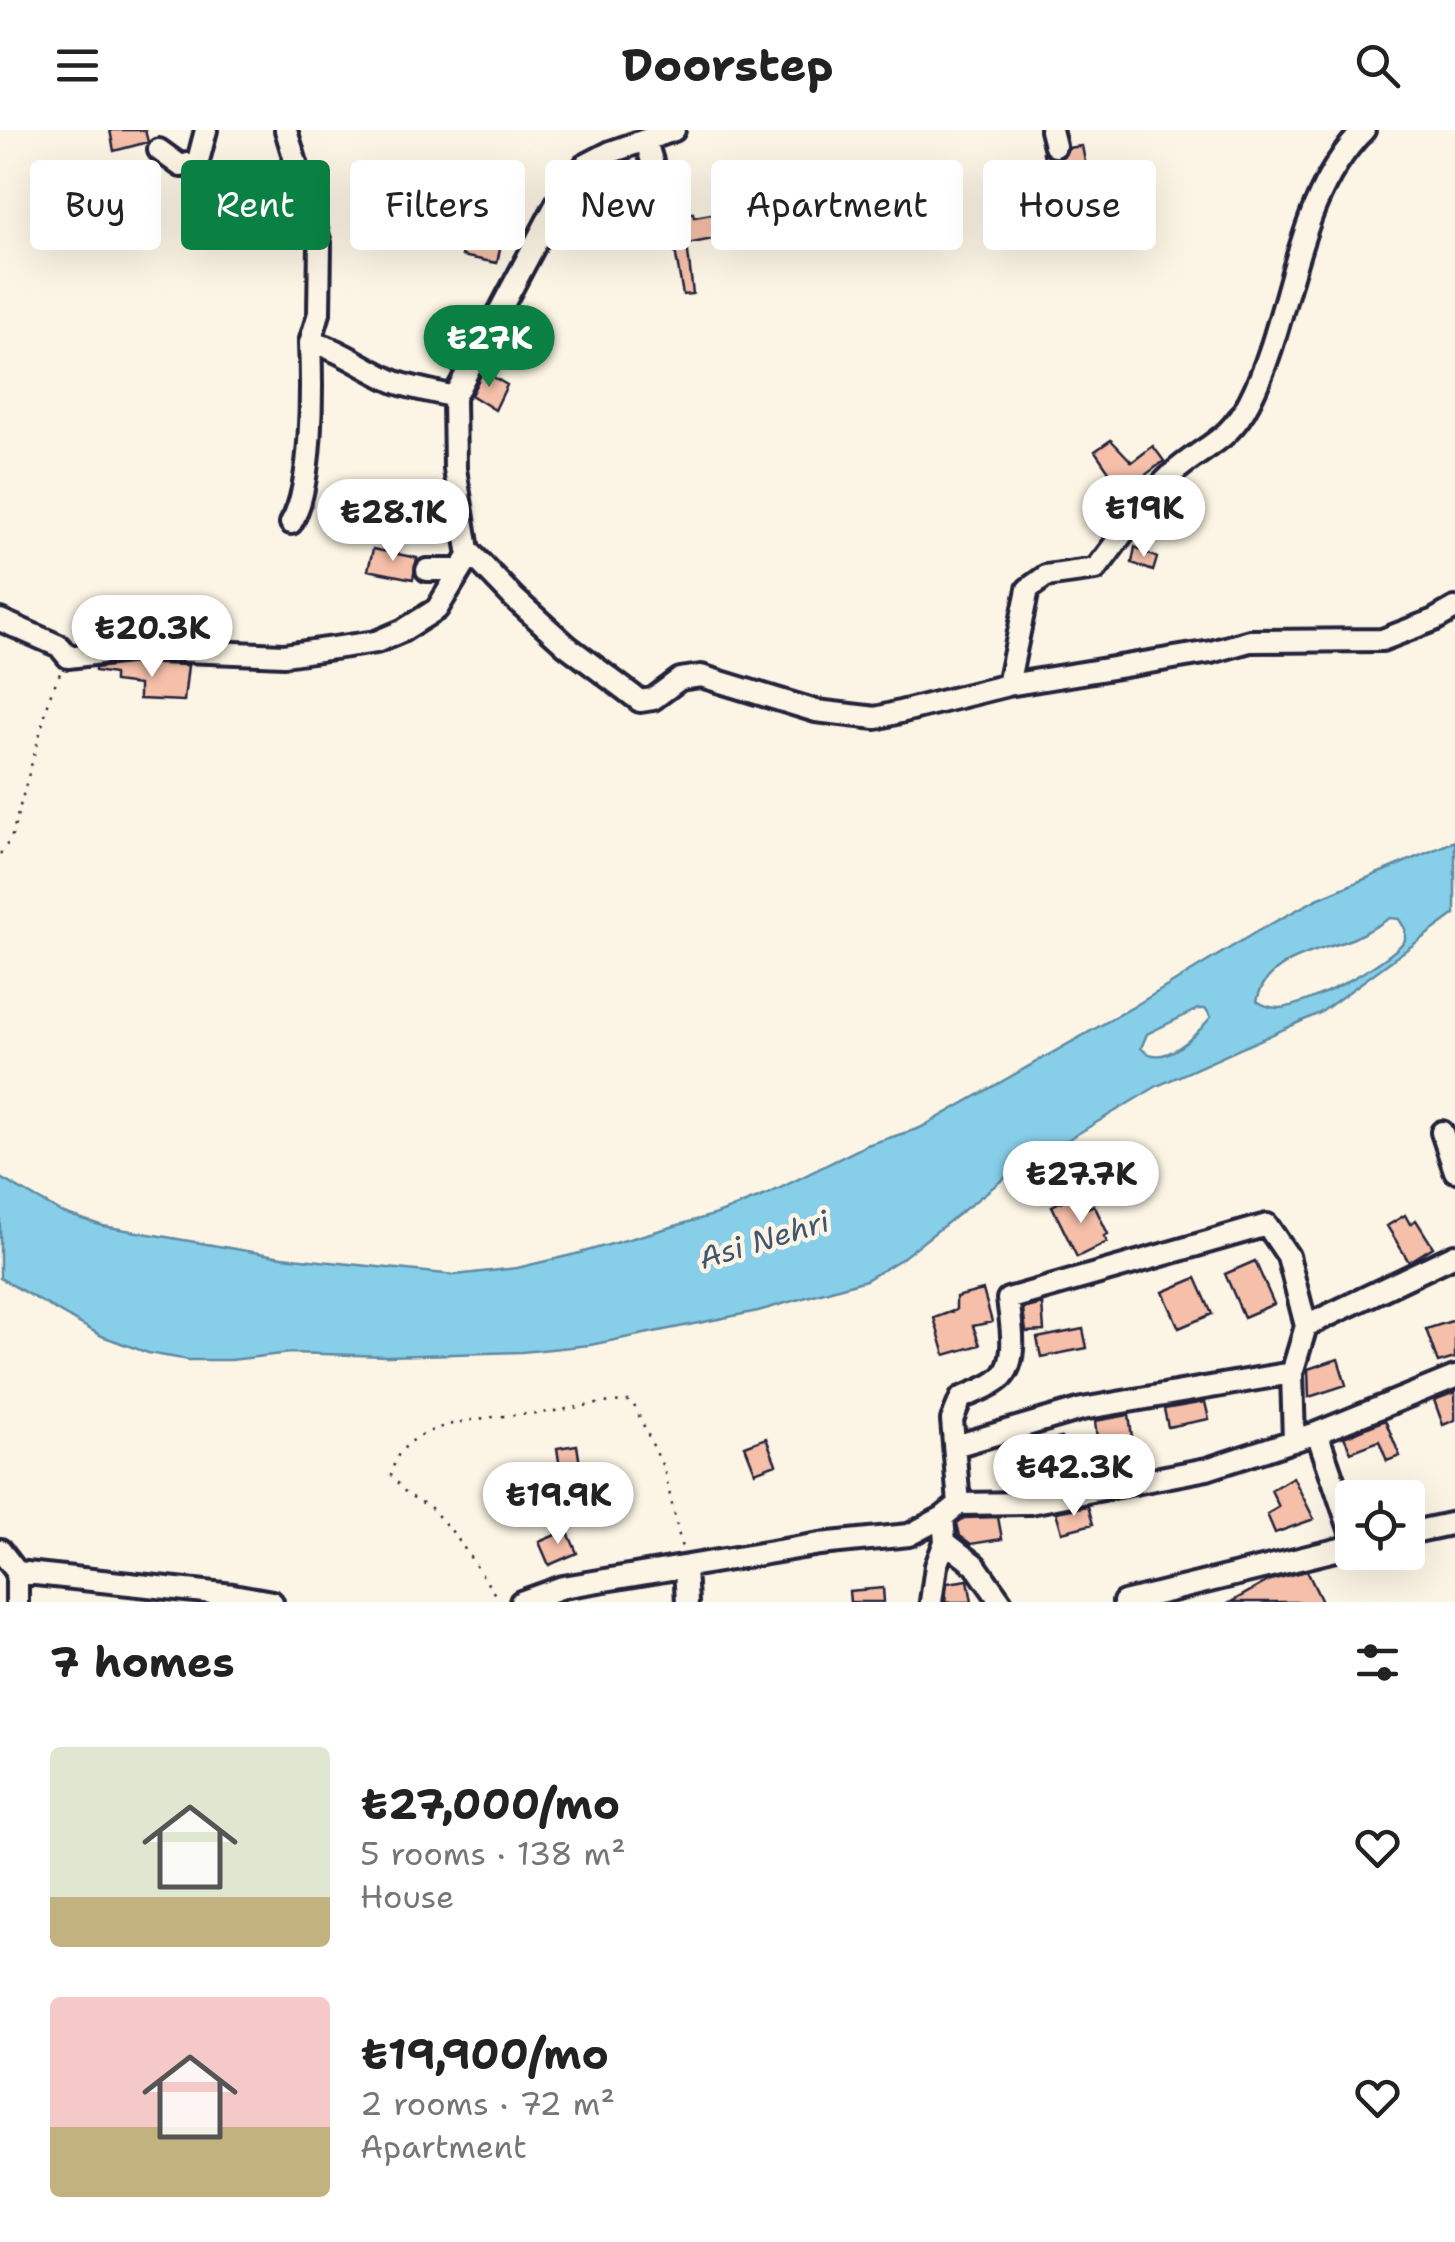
<!DOCTYPE html>
<html lang="en">
<head>
<meta charset="utf-8">
<style>
	:root { --surface:#fff; --page:#f2f2f2; --text:#222; --muted:#767676; --accent:#0b8043 }
	body { margin:0; font-family:"Shantell Sans",sans-serif; background:var(--page); color:var(--text); height:100vh; display:flex; flex-direction:column; font-size:38px; white-space:nowrap }
	* { box-sizing:border-box; margin:0 }
	p { font-size:32px; color:var(--muted) }
	.icon { flex:none; width:55px; height:55px; fill:none; stroke:currentColor; stroke-width:2; stroke-linecap:round; stroke-linejoin:round }
	.map { position:relative; height:1472px; overflow:hidden }
	.side { display:flex; flex-direction:column; background:var(--surface); flex:1 }
	.side>* { flex:none }
	.hud { position:absolute; left:30px; top:30px; width:1395px; height:90px; display:flex; gap:20px }
	.fabs { position:absolute; left:1335px; top:1350px; display:grid; gap:20px }
	.fabs a { display:grid; place-items:center; width:90px; height:90px; border-radius:10px; background:var(--surface); box-shadow:0 10px 40px #0002; font-size:50px }
	.price { position:absolute; translate:-50% -85px; padding:0 22px; border-radius:35px; background:#fff; color:#222; font-size:32px; line-height:65px; filter:drop-shadow(0 2px 5px #0008) }
	.price::after { content:''; position:absolute; left:50%; top:60px; width:30px; height:22px; margin-left:-15px; background:inherit; clip-path:polygon(0 0,100% 0,50% 100%) }
	.price.current { background:var(--accent); color:#fff }
	ul { padding:0; list-style:none }
	li { display:flex; align-items:center; gap:30px; height:250px; padding:0 50px }
	li span { display:grid; place-items:center; flex:none; width:280px; height:200px; border-radius:10px; color:#555 }
	li>.icon { margin-inline-start:auto }
	span .icon { width:120px; height:120px; fill:#fffc; stroke-width:1 }
	li b { font-size:42px }
	h2 { display:flex; justify-content:space-between; align-items:center; height:120px; padding:0 50px; font-size:42px }
	.tag { padding:0 35px; border-radius:10px; background:var(--surface); box-shadow:0 10px 40px #0002; font-size:35px; line-height:90px }
	.tag.current { background:var(--accent); color:#fff }
	header { display:flex; justify-content:space-between; align-items:center; height:130px; padding:0 50px; background:var(--surface); font-size:45px; font-weight:700 }
	.map>svg:first-child { display:block }
</style>
</head>
<body>
<header><svg class="icon" aria-label="menu" viewBox="0 0 24 24"><path d="M4 6h16M4 12h16M4 18h16"/></svg>Doorstep<svg class="icon" aria-label="search" viewBox="0 0 24 24"><circle cx="10" cy="10" r="6"/><path d="M15 15l6 6"/></svg></header>
<div class="map">
<svg width="1455" height="1472" viewBox="0 0 1455 1472">
	<rect width="100%" height="100%" fill="#fcf5e5"/>
	<filter id="ink" filterUnits="userSpaceOnUse"><feTurbulence type="fractalNoise" baseFrequency=".01" numOctaves="2"/><feDisplacementMap in="SourceGraphic" scale="20" xChannelSelector="R" yChannelSelector="G"/><feConvolveMatrix kernelMatrix="1 2 1 2 8 2 1 2 1" color-interpolation-filters="sRGB"/></filter>
	<g filter="url(#ink)">
		<path fill="#87cfe8" stroke="#5f8aa3" stroke-width="2.5" fill-rule="evenodd" d="M1455,711v73l-135,99 -163,73 -151,91 -105,82 -35,21 -108,31 -168,34 -68,7 -135,4 -97,-3 -59,7h-42l-41,-7 -46,-17 -102,-58v-100l61,34 42,14 179,31 173,18 62,-7 63,-15 137,-39 49,-19 101,-50 53,-17 213,-121 123,-75 61,-33zM1390,788l9,1 6,10v11c-15,22 -99,67 -126,68 -9,0 -15,-2 -22,-7 9,-44 63,-49 97,-63 13,-6 25,-13 36,-20zM1198,879h8l5,8c-15,18 -48,54 -70,31l6,-14z"/>
		<path fill="#f5bfa9" stroke="#22223b" stroke-width="2.5" d="M110,0h35l3,12 -34,9z
			M1082,16l6,31 -28,5 8,30 -23,6 -5,-19 11,-3 -8,-43 14,6 8,-4 3,-7z
			M740,79l4,24 -57,11 6,50 -10,1 -13,-73 8,-7 15,-2 1,4z
			M468,97l35,8 -6,28 -35,-7z
			M483,241l24,14 -12,25 -24,-15z
			M1111,310l21,22 21,-16 11,15 -41,31 -28,-41z
			M1135,417l22,11 -4,13 -21,-8z
			M373,419l44,9 -4,21 -45,-9z
			M135,533l53,2 -4,36 -45,-2v-14l-25,-3v-8l-19,-3v-3z
			M1096,1015l10,19 -20,11 -10,-18z
			M1070,1067l11,14 13,-6 14,29 -4,2 3,6 -30,15 -25,-51z
			M1405,1085l5,9 6,-4 17,27 -24,15 -22,-36z
			M1255,1131l19,43 -30,13 -19,-43z
			M1196,1148l16,36 -33,14 -16,-36z
			M983,1160l9,32 -19,4 7,19 -35,10 -11,-37 22,-8v-13z
			M1042,1174l2,27 -18,1 -3,-23z
			M1455,1190v38l-17,5 -12,-34z
			M1083,1199l4,19 -46,9 -4,-19z
			M1338,1229l8,26 -37,12 -1,-28z
			M1455,1262v28l-12,5 -9,-25z
			M1205,1272l4,17 -41,8 -4,-18z
			M1129,1285l4,29 -35,4 -3,-27z
			M1385,1290l15,36 -13,5 -8,-20 -28,11 -7,-15z
			M766,1308l10,26 -21,8 -10,-26z
			M1061,1308l7,25 -19,5 -6,-26z
			M577,1315l3,20 -20,3 -3,-20z
			M1293,1347l21,42 -39,14 -8,-19 12,-7 -8,-17z
			M1088,1376l5,18 -31,8 -6,-20z
			M998,1387l4,22 -31,5 -11,-8 -3,-13 7,-5z
			M567,1400l10,23 -28,12 -10,-23z
			M1307,1441l15,31h-91l39,-22z
			M968,1450l4,22h-27l2,-19z
			M883,1458l1,14h-34l-1,-11z"/>
		<g fill="none" stroke-linecap="round" stroke-linejoin="round">
			<defs>
				<path id="minor" d="M286,0l34,113 -1,70 -9,30c19,-1 65,32 88,40 18,6 38,9 56,14
					M674,0l-63,22 -27,14 -26,35 -104,196 1,72 13,81 47,49 52,47 73,55 13,-2 27,-20 21,-3 115,35 60,7 132,-33 203,-33 39,-11 132,-1 52,-20 21,-12
					M1051,0l4,16
					M646,11l20,68
					M159,20l22,16 17,-5 8,-31
					M291,393c22,-36 21,-136 19,-180
					M427,440h33
					M0,490l59,26 9,11 66,-8 150,6 92,-13 26,-11 35,-22 34,-56
					M1008,555l20,-96 18,-13 50,-7c23,-29 50,-71 76,-95 31,-28 56,-31 77,-72 45,-87 43,-200 115,-272
					M1442,1002l13,39
					M1306,1196l149,-71
					M1317,1303l35,102
					M955,1316l127,-37 210,-36
					M959,1374l71,-1 177,-34 110,-36 138,-56
					M1408,1403l47,-10
					M0,1420l17,22v30
					M685,1439l2,33
					M17,1442l216,23 39,7
					M521,1472l42,-15 257,-43 89,-9 34,-18
					M931,1472l5,-36 9,-24
					M1001,1472l-26,-37 -30,-23 -2,-25 16,-13 -7,-84 9,-22c11,-5 25,-9 36,-17 23,-15 14,-58 11,-82l259,-74 21,31 18,70 -14,47 2,68
					M1124,1472l228,-56"/>
			</defs>
			<use href="#minor" stroke="#22223b" stroke-width="28"/>
			<path stroke="#22223b" stroke-width="2.5" stroke-dasharray="2.5 8" stroke-linecap="butt" d="M0,724l11,-15 40,-146 10,-22
				M500,1472l-44,-66 -26,-29 -23,-13 -16,-19c2,-7 4,-17 9,-22 27,-38 114,-36 155,-42 26,-4 50,-10 77,-10l32,68 18,80"/>
			<use href="#minor" stroke="#fcf5e5" stroke-width="20"/>
		</g>
	</g>
	<g text-anchor="middle" stroke-width="9" stroke-linejoin="round" paint-order="stroke">
		<g font-size="30" font-style="italic" fill="#40566f" stroke="#fcf5e5">
			<text transform="translate(764 1110) rotate(-17)" y="10">Asi Nehri</text>
		</g>
	</g>
</svg>
<div class="fabs">
<a><svg class="icon" aria-label="locate" viewBox="0 0 24 24"><circle cx="12" cy="12" r="6"/><path d="M12 2v4M12 18v4M2 12h4M18 12h4"/></svg></a>
</div>
<b class="price current" style="left:489px;top:260px">₺27K</b>
<b class="price" style="left:1144px;top:430px">₺19K</b>
<b class="price" style="left:393px;top:434px">₺28.1K</b>
<b class="price" style="left:152px;top:550px">₺20.3K</b>
<b class="price" style="left:1081px;top:1096px">₺27.7K</b>
<b class="price" style="left:1074px;top:1389px">₺42.3K</b>
<b class="price" style="left:558px;top:1417px">₺19.9K</b>
<div class="hud">
<a class="tag">Buy</a>
<a class="tag current">Rent</a>
<a class="tag">Filters</a>
<a class="tag">New</a>
<a class="tag">Apartment</a>
<a class="tag">House</a>
</div>
</div>
<section class="side">
<h2>7 homes<svg class="icon" aria-label="filters" viewBox="0 0 24 24"><path d="M4 7h16M4 17h16"/><circle cx="9" cy="7" r="2"/><circle cx="15" cy="17" r="2"/></svg></h2>
<ul>
<li><span style="background:linear-gradient(#dfe7d0 75%,#c2b280 0)"><svg class="icon" aria-label="home" viewBox="0 0 24 24"><path d="M3 11l9-7 9 7M6 9v11h12V9"/></svg></span><div><b>₺27,000/mo</b><p>5 rooms · 138 m²</p><p>House</p></div><svg class="icon" aria-label="heart" viewBox="0 0 24 24"><path d="M12 20l-8-8c-3-5 5-10 8-4 3-6 11-1 8 4z"/></svg></li>
<li><span style="background:linear-gradient(#f6c9c9 65%,#c2b280 0)"><svg class="icon" aria-label="home" viewBox="0 0 24 24"><path d="M3 11l9-7 9 7M6 9v11h12V9"/></svg></span><div><b>₺19,900/mo</b><p>2 rooms · 72 m²</p><p>Apartment</p></div><svg class="icon" aria-label="heart" viewBox="0 0 24 24"><path d="M12 20l-8-8c-3-5 5-10 8-4 3-6 11-1 8 4z"/></svg></li>
</ul>
</section>
</body>
</html>
